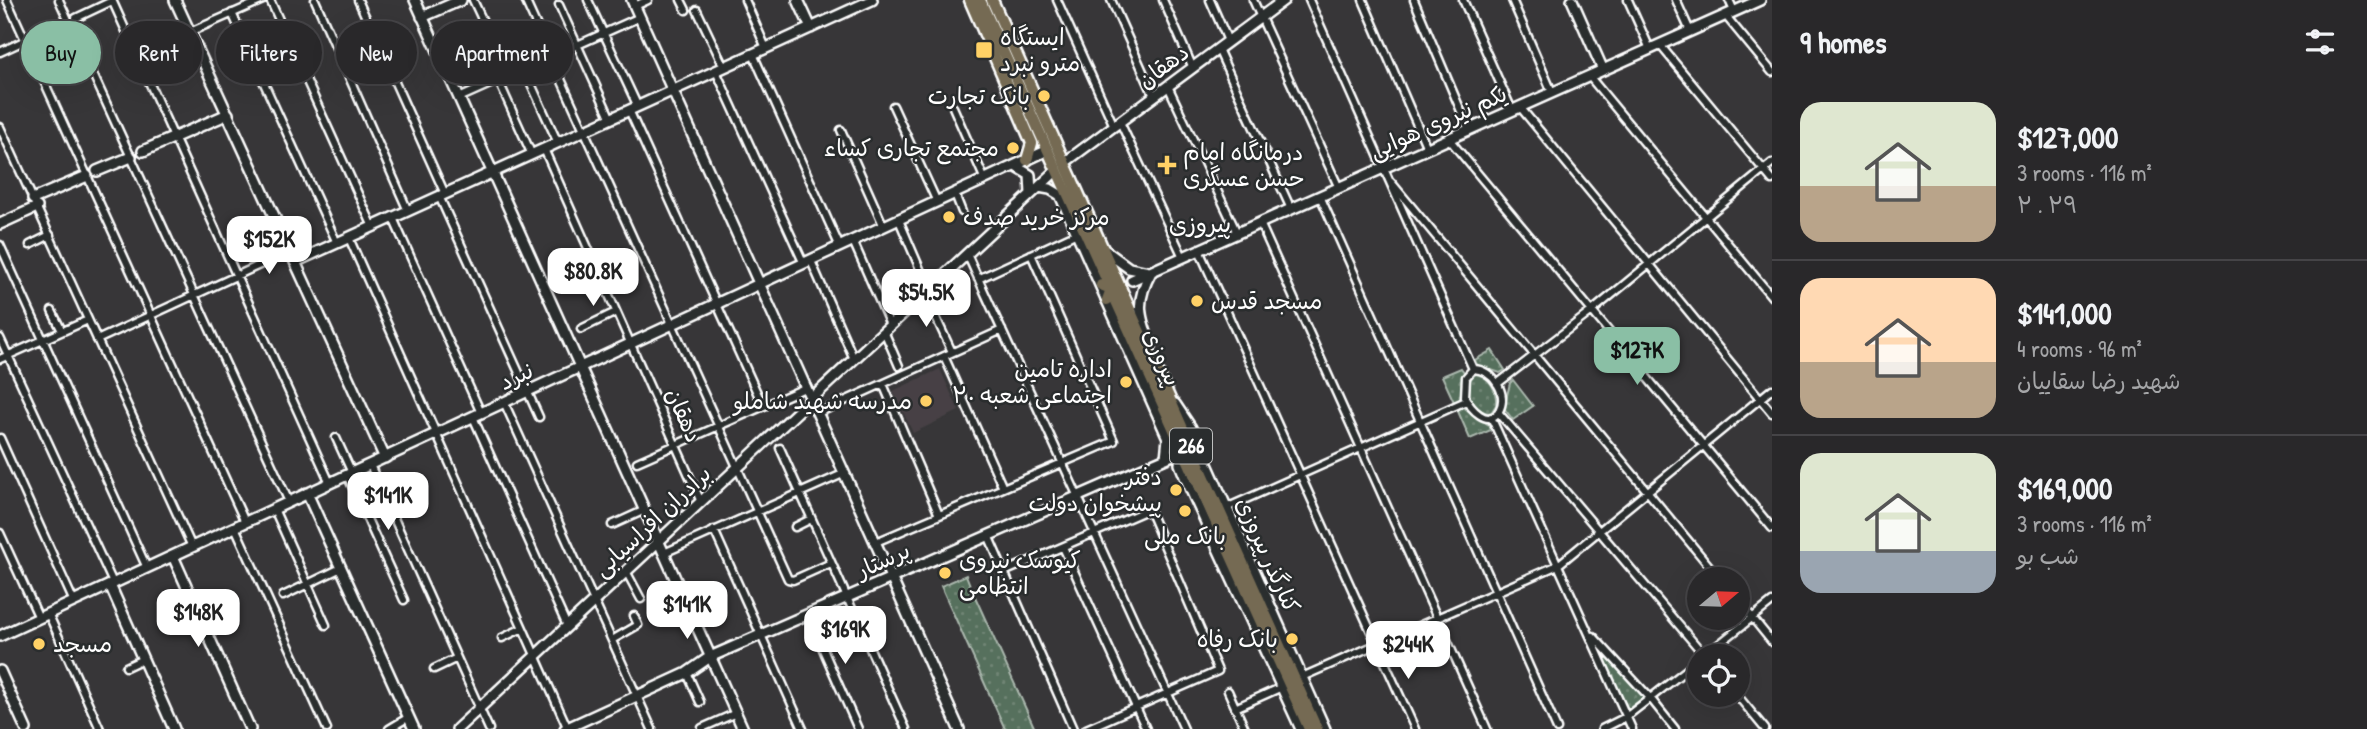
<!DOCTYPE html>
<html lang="en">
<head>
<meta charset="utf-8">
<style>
	:root { --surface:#29282a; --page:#353436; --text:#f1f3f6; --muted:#a5a6a8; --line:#454447; --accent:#8abfa5 }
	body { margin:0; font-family:"Patrick Hand","Playpen Sans Arabic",sans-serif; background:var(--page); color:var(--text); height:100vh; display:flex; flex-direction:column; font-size:26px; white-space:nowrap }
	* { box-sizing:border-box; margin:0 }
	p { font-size:23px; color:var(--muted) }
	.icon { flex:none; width:38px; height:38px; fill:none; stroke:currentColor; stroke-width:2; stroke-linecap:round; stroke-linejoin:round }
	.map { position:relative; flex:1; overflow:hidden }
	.side { display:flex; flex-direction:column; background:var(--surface); width:595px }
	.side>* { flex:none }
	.banner { position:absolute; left:21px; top:21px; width:665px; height:63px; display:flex; gap:14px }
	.needle { width:46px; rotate:71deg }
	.controls { position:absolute; left:1687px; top:567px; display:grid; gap:14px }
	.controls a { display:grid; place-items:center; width:63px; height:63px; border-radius:50%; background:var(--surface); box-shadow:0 7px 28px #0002,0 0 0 2px var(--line); font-size:35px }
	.price { position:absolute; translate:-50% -60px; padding:0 16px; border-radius:14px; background:#fff; color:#222; font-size:23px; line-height:46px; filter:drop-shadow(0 2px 4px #0008) }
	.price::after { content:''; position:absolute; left:50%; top:42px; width:21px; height:16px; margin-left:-10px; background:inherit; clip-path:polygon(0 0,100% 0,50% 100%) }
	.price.active { background:var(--accent); color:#111 }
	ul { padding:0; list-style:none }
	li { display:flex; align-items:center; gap:21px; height:175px; padding:0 28px }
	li+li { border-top:2px solid var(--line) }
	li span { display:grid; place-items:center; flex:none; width:196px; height:140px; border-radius:21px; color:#555 }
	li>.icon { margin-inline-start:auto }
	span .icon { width:84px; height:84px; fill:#fffc; stroke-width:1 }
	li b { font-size:30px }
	h2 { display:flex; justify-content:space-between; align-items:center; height:84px; padding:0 28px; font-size:30px }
	.pill { padding:0 24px; border-radius:32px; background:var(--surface); box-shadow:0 7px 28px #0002,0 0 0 2px var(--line); font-size:24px; line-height:63px }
	.pill.active { background:var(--accent); color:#111 }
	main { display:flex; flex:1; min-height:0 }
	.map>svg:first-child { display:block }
</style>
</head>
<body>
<main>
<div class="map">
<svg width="1772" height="729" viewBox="0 0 1772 729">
	<defs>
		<pattern id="grass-dots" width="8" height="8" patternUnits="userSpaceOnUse" patternTransform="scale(1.75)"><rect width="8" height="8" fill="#57705d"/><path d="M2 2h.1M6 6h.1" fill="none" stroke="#708575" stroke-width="1.8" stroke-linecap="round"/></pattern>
	</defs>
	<rect width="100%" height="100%" fill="#373638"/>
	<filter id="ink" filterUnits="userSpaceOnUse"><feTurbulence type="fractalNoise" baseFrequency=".0143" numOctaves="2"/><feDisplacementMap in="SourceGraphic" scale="14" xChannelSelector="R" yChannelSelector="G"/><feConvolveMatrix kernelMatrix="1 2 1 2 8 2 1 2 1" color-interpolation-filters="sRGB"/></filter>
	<g filter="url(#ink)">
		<path fill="#464044" d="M940,369l19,42 -46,22 -20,-42z"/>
		<path fill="url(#grass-dots)" stroke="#abb8ae" stroke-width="2" d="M1492,350l13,20 -5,3 -23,-8 -2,-5z
			M1461,368l3,4 -4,28 -6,2 -12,-26z
			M1476,374c15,3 21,17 20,31l-5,8c-18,0 -32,-28 -15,-39z
			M1513,380l20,26 -20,14 -9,-12 6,-25z
			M1463,407l26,18 2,5 -21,9 -13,-30z
			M966,575l6,15 63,139h-30l-64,-143z
			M1595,643l49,54 -17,13z"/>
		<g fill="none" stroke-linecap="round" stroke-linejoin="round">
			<defs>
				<path id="street" d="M7,0l238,522
					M59,0l230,502
					M112,0l218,483
					M270,0l103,227
					M315,0l93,211
					M358,0l87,194
					M473,0l15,32
					M525,0l263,579 5,1 38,-17
					M588,0l50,107
					M681,0l5,10
					M745,0l21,48
					M1057,0l57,126
					M1111,0l43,96
					M1163,0l30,68
					M1210,0l18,41
					M1253,0l86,188
					M1309,0l164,369
					M1363,0l64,148
					M1414,0l55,130
					M1463,0l49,110
					M1512,0l40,92
					M1628,0l22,49
					M1676,0l14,31
					M1729,0l5,11
					M559,5l52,114
					M635,6l13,-6
					M697,10l27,57
					M232,13l105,230
					M1725,15l47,57
					M76,18l36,-17
					M506,29l52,114
					M190,32l73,-32
					M38,35l30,-14
					M481,42l51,113
					M1660,45l112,135
					M1218,49l73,160
					M0,52l26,-12
					M753,54l87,193
					M716,71l88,193
					M1589,76l183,221
					M1168,86l69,147
					M459,98l181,-81
					M893,106l44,96
					M953,107l32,73
					M1520,107l252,306
					M629,110l134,296
					M1120,122l63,135
					M0,127l192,420
					M841,130l43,97
					M1449,139l323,389
					M544,149l157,353
					M1391,182l329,397
					M955,194l7,18
					M439,196l100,221
					M1320,196l237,533
					M393,218l88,195
					M899,220l30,70
					M1260,223l227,506
					M349,238l219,491
					M853,241l37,84
					M0,245l147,323
					M30,245l20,-10
					M1199,250l216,479
					M967,254l217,475
					M811,261l43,98
					M978,279l99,-46
					M925,294l27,58
					M52,311l10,20
					M581,329l35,-17
					M884,331l15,35
					M0,338l113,245
					M97,340l193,-89
					M944,356l59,132
					M0,359l88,-39
					M1473,369c19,0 36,24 26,42 -11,18 -29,-3 -34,-14l1,-20z
					M883,384l56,131
					M1497,384l95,-73 180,-148
					M504,402l148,327
					M1498,412l207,244
					M818,413l184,-83
					M473,417l94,209
					M1491,417l141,312
					M0,438l74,164
					M336,438l16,35
					M780,448l126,281
					M637,462l170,-75
					M370,465l119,264
					M347,475l57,125
					M1226,508l240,-107
					M274,509l52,116
					M612,525l33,-15
					M235,527l92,202
					M795,527l16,-8
					M714,530l89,199
					M0,533l39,85
					M988,535l85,194
					M876,542l238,-101 -83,-187
					M1063,547l83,182
					M664,553l181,-80
					M626,571l15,28
					M1004,572l141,-61 5,1 68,159 -132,58
					M283,596l58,-28
					M1738,600l34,42
					M48,613l52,116
					M808,615l50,114
					M1593,636l58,63 24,30
					M502,638l21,-10
					M612,640l26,-15 -4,-9
					M1704,656l68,-54
					M126,667l17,-8
					M434,669l23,-11
					M687,673l13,29
					M1302,677l256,-112 214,-176
					M1228,691l17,38
					M1737,695l28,34
					M1235,708l47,-21
					M702,728l34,-15
					M389,729l20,-12
					M1602,729l24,-12 73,-57"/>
				<path id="secondary" d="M175,0l210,458
					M415,0l328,729
					M632,0l327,729
					M798,0l13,28
					M1572,0l31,70
					M422,17l39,-17
					M143,151l85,-37
					M1064,163l220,-163
					M1015,166l15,9 1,19
					M97,171l34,-14
					M1039,187l11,2 10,6 108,243 -2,20
					M33,199l54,-23
					M0,224l37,-17
					M1103,249l26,19 20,4
					M295,262l577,-262
					M1151,272c-16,29 -12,44 0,74
					M1132,280l628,-280
					M1175,404l16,24 134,301
					M1182,451l-2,13 6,15 115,250
					M307,493l107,236
					M173,556l77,173
					M110,585l64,144
					M0,636l1048,-486
					M0,671l26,58
					M457,729l600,-559
					M565,729l122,-56 23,-16 472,-206"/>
				<path id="primary" d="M970,0l62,143 -5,17
					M980,0l329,729
					M992,0l325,729
					M1101,285l10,4 -4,11"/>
			</defs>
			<use href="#street" stroke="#fff" stroke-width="11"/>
			<use href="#secondary" stroke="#fff" stroke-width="14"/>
			<use href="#primary" stroke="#fff" stroke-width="15"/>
			<use href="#street" stroke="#2a2d2e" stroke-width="6"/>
			<use href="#secondary" stroke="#2a2d2e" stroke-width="9"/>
			<use href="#primary" stroke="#746b52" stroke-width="10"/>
		</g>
	</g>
	<g fill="#ffd166" stroke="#2a2d2e" stroke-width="2.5">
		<rect x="975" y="41" width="18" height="18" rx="3.5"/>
		<circle cx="1044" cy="96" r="7"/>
		<circle cx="1013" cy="148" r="7"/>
		<path d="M1163.5 154.5h7v7h7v7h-7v7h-7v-7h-7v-7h7z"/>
		<circle cx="949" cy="217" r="7"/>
		<circle cx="1197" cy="301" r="7"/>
		<circle cx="1126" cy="382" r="7"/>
		<circle cx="926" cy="401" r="7"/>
		<circle cx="1176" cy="490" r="7"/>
		<circle cx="1185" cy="511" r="7"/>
		<circle cx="945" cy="573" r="7"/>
		<circle cx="1292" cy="639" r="7"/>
		<circle cx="39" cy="644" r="7"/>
	</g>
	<g text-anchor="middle" stroke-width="5" stroke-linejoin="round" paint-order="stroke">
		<rect fill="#2a2d2e" stroke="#bfc0c0" stroke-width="2" x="1170" y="428.5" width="42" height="35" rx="5"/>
		<g font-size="21" font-weight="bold" fill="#fff">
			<text x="1191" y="453">266</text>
		</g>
		<g font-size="23" fill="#fff" stroke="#2a2d2e" text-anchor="start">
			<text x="1000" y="45">ایستگاه<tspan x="1000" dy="26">مترو نبرد</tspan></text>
			<text x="1030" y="104" text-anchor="end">بانک تجارت</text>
			<text x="999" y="156" text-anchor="end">مجتمع تجاری کساء</text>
			<text x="1183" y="160">درمانگاه امام<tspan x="1183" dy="26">حسن عسگری</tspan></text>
			<text x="963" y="225">مرکز خرید صدف</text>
			<text x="1211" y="309">مسجد قدس</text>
			<text x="1112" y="377" text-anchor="end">اداره تامین<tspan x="1112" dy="26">اجتماعی شعبه ۲۰</tspan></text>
			<text x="912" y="409" text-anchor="end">مدرسه شهید شاملو</text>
			<text x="1162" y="485" text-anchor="end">دفتر<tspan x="1162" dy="26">پیشخوان دولت</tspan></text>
			<text x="1185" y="544" text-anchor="middle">بانک ملی</text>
			<text x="959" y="568">کیوسک نیروی<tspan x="959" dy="26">انتظامی</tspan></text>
			<text x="1278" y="647" text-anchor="end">بانک رفاه</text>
			<text x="53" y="652">مسجد</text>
		</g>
		<g font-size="23" fill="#fff" stroke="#2a2d2e">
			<text transform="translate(1163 66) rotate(-37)" y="8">دهقان</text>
			<text transform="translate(1438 122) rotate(-24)" y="8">یکم نیروی هوایی</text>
			<text transform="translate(1162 357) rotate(66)" y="8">پیروزی</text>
			<text transform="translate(516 376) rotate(-25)" y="8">نبرد</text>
			<text transform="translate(684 415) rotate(66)" y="8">دهقان</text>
			<text transform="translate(652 521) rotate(-43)" y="8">برادران افراسیابی</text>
			<text transform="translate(1268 555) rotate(66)" y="8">کنارگذر پیروزی</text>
			<text transform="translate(883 560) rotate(-24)" y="8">پرستار</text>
		</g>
		<g font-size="24" fill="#fff" stroke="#2a2d2e">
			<text x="1200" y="232">پیروزی</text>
		</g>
	</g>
</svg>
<div class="controls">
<a><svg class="needle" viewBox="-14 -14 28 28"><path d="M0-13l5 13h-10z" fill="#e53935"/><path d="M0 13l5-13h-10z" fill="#a5a6a8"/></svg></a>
<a><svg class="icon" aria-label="locate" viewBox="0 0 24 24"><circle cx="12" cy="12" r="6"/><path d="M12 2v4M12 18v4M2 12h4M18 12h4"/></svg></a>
</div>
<b class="price" style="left:269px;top:276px">$152K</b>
<b class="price" style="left:593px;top:308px">$80.8K</b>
<b class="price" style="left:926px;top:329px">$54.5K</b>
<b class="price active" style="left:1637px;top:387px">$127K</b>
<b class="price" style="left:388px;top:532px">$141K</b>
<b class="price" style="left:687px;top:641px">$141K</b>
<b class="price" style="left:198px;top:649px">$148K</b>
<b class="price" style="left:845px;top:666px">$169K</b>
<b class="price" style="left:1408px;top:681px">$244K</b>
<div class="banner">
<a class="pill active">Buy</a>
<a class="pill">Rent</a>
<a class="pill">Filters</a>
<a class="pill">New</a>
<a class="pill">Apartment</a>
</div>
</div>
<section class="side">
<h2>9 homes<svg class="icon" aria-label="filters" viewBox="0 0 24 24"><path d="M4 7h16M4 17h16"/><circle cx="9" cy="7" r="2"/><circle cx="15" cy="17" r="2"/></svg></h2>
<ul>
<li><span style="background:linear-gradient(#dfe7d0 60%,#b9a48a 0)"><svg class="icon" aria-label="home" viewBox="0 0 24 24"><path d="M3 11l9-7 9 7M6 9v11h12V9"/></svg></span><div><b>$127,000</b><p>3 rooms · 116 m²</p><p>۲ . ۲۹</p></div></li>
<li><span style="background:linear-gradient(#ffd9b3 60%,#b9a48a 0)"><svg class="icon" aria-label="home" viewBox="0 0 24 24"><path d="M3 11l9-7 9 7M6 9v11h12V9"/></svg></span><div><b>$141,000</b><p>4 rooms · 96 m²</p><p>شهید رضا سقاییان</p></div></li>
<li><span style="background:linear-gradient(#dfe7d0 70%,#9aa5b1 0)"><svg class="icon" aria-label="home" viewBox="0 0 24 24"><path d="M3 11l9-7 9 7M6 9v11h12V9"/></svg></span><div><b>$169,000</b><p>3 rooms · 116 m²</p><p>شب بو</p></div></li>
</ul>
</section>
</main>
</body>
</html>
